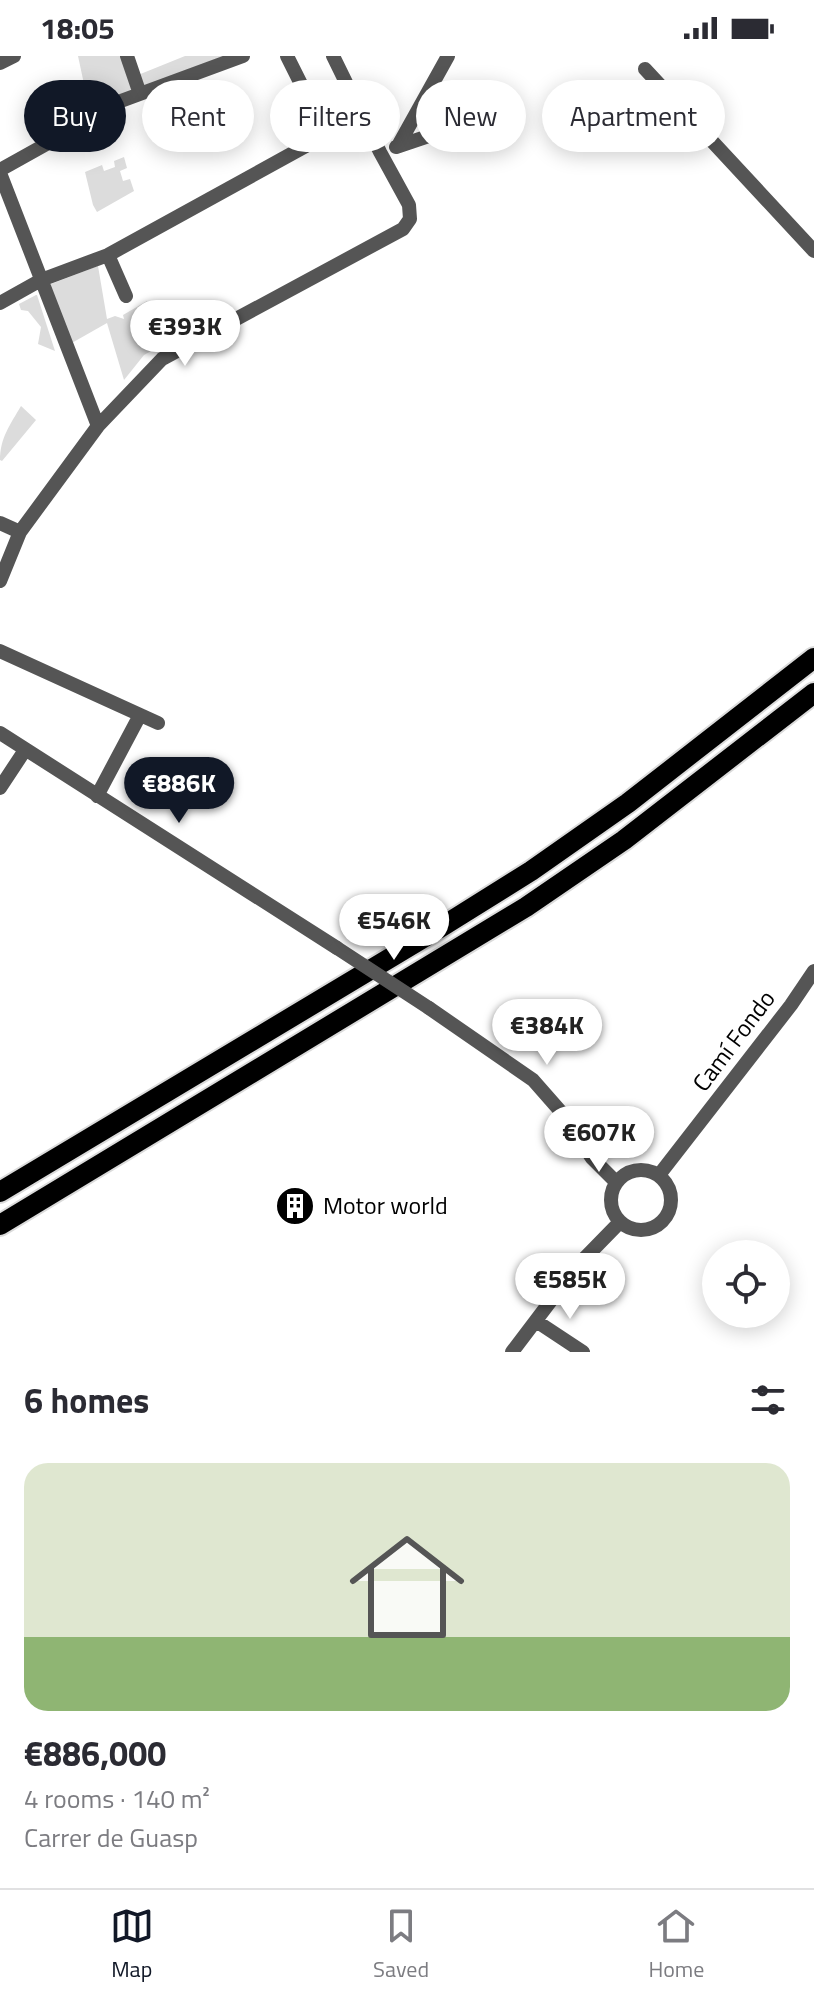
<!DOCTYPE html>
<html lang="en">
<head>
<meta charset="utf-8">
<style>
	:root { --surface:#fff; --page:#f7f7f7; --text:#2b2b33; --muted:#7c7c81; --line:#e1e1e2; --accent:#111827 }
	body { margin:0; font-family:"Titillium Web",sans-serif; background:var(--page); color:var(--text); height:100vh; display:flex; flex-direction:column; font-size:30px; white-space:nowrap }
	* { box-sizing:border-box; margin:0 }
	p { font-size:26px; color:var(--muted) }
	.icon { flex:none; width:44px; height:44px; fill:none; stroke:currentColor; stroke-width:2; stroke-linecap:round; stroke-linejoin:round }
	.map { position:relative; height:1296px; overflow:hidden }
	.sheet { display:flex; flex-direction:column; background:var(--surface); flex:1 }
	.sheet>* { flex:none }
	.guide { position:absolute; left:24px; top:24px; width:766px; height:72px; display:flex; gap:16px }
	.fabs { position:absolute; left:702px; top:1184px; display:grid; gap:16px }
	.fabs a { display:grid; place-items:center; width:88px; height:88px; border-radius:50%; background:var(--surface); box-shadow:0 4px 20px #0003; font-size:40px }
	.price { position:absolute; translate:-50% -68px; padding:0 18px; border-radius:28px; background:#fff; color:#222; font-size:26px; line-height:52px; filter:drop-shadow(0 2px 4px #0008) }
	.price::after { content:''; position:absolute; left:50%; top:48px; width:24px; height:18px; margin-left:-12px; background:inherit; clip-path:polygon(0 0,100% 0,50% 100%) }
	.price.current { background:var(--accent); color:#fff }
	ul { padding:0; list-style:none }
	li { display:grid; align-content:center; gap:16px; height:424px; padding:0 24px }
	li span { display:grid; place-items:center; height:248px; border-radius:24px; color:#555 }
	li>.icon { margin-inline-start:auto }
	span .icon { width:144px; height:144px; fill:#fffc; stroke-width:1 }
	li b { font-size:34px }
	h2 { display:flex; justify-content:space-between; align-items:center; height:96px; padding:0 24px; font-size:34px }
	.pill { padding:0 28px; border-radius:36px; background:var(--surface); box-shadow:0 4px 20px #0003; font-size:28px; line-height:72px }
	.pill.current { background:var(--accent); color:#fff }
	.status { display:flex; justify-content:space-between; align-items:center; height:56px; padding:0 40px; background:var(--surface); direction:ltr }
	.status svg { height:22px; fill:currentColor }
	.menu { display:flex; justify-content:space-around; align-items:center; height:112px; border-top:2px solid var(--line); background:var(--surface); font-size:22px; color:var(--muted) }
	.menu a { display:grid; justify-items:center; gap:4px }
	.menu .current { color:var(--accent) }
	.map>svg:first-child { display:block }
</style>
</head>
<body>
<div class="status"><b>18:05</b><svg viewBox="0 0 49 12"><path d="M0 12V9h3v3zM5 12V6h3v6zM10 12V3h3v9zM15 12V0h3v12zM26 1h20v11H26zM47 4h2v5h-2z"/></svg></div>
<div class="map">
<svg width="814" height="1296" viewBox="0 0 814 1296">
	<rect width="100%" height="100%" fill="#fff"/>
	<path fill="#dcdcdc" d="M78,0h47l13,19 47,-19h53l-129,48c-6,-5 -14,-9 -22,-6z
		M124,101l3,11 -7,3 3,10 7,-2 4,12 -37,21 -4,-7 -8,-33 17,-7 2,6 11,-4 -1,-6z
		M98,210l9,53 8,-3 9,3 -1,-4 24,-14 22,40 -25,14 -20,25 -17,-57 -37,21 -20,-55 1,-5z
		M36,239h1l18,56 -17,-7 3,-17 -13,-16 -7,-1 -2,-6z
		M21,350l15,14 -34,41 -2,-1c0,-22 10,-35 21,-54z"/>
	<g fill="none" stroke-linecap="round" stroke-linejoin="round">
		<defs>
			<path id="highway" d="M0,1136l435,-261 96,-60 97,-68 186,-145
				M0,1169l526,-318 98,-67 190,-147"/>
		</defs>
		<use href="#highway" stroke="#dbdbdb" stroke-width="24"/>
		<path stroke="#555" stroke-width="14" d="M127,0l13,38
			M287,0l39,78
			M0,7l14,-7
			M645,13l169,182
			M398,90l50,-90
			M396,91l71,-24
			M0,114l68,-38 42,-27 133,-49
			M0,117l98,253
			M108,199l18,41
			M0,247l41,-23 67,-25 254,-140
			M0,467l20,9
			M0,525l20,-49 78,-106 64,-67 241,-130 7,-10 -1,-14 -29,-53 -47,-96
			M0,595l158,72
			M0,677l337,215
			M0,732l25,-38
			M97,740l43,-81
			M429,952l104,72 29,33 30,45 24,24
			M611 1144a30 30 0 1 1 60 0a30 30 0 1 1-60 0Z
			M659,1119l132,-170 23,-34
			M536,1265l47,31
			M512,1296l66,-87 42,-43"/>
		<use href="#highway" stroke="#000" stroke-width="20"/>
		<path stroke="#555" stroke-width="14" d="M337,892l92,60"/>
	</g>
	<defs>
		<symbol id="building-disc" viewBox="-11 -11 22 22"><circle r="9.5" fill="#000" stroke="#fff"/><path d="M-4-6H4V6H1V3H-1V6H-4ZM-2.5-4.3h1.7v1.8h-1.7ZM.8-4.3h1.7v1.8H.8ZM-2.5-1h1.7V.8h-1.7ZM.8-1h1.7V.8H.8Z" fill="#fff"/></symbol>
	</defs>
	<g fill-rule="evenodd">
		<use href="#building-disc" x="273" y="1128" width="44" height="44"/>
	</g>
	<g text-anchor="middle" stroke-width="8" stroke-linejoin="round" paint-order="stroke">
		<g font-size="24" fill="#000" stroke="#fff">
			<text transform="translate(734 985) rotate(-53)" y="8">Camí Fondo</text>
		</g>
		<g font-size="24" fill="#000" stroke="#fff" text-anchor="start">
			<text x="323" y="1158">Motor world</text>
		</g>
	</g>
</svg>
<div class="fabs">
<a><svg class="icon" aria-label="locate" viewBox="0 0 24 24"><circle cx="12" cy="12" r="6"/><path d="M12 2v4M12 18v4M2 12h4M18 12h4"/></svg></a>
</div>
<b class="price" style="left:185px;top:312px">€393K</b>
<b class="price current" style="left:179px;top:769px">€886K</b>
<b class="price" style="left:394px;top:906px">€546K</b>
<b class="price" style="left:547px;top:1011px">€384K</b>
<b class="price" style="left:599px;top:1118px">€607K</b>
<b class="price" style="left:570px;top:1265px">€585K</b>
<div class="guide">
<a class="pill current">Buy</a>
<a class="pill">Rent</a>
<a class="pill">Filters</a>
<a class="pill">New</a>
<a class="pill">Apartment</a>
</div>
</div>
<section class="sheet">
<h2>6 homes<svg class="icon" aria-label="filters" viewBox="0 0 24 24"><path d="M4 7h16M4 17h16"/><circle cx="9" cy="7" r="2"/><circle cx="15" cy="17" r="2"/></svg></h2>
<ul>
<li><span style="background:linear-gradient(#dfe7d0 70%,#8fb573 0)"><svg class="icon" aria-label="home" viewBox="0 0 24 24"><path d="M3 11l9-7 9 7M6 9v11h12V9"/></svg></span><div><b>€886,000</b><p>4 rooms · 140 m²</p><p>Carrer de Guasp</p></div></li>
</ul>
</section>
<nav class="menu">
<a class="current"><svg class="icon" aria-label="map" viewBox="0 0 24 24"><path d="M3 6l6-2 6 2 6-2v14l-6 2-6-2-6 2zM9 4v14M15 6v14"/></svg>Map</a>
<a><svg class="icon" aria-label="saved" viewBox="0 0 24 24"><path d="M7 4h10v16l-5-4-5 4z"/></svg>Saved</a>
<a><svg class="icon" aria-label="home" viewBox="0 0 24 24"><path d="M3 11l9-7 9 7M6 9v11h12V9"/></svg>Home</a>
</nav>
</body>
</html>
